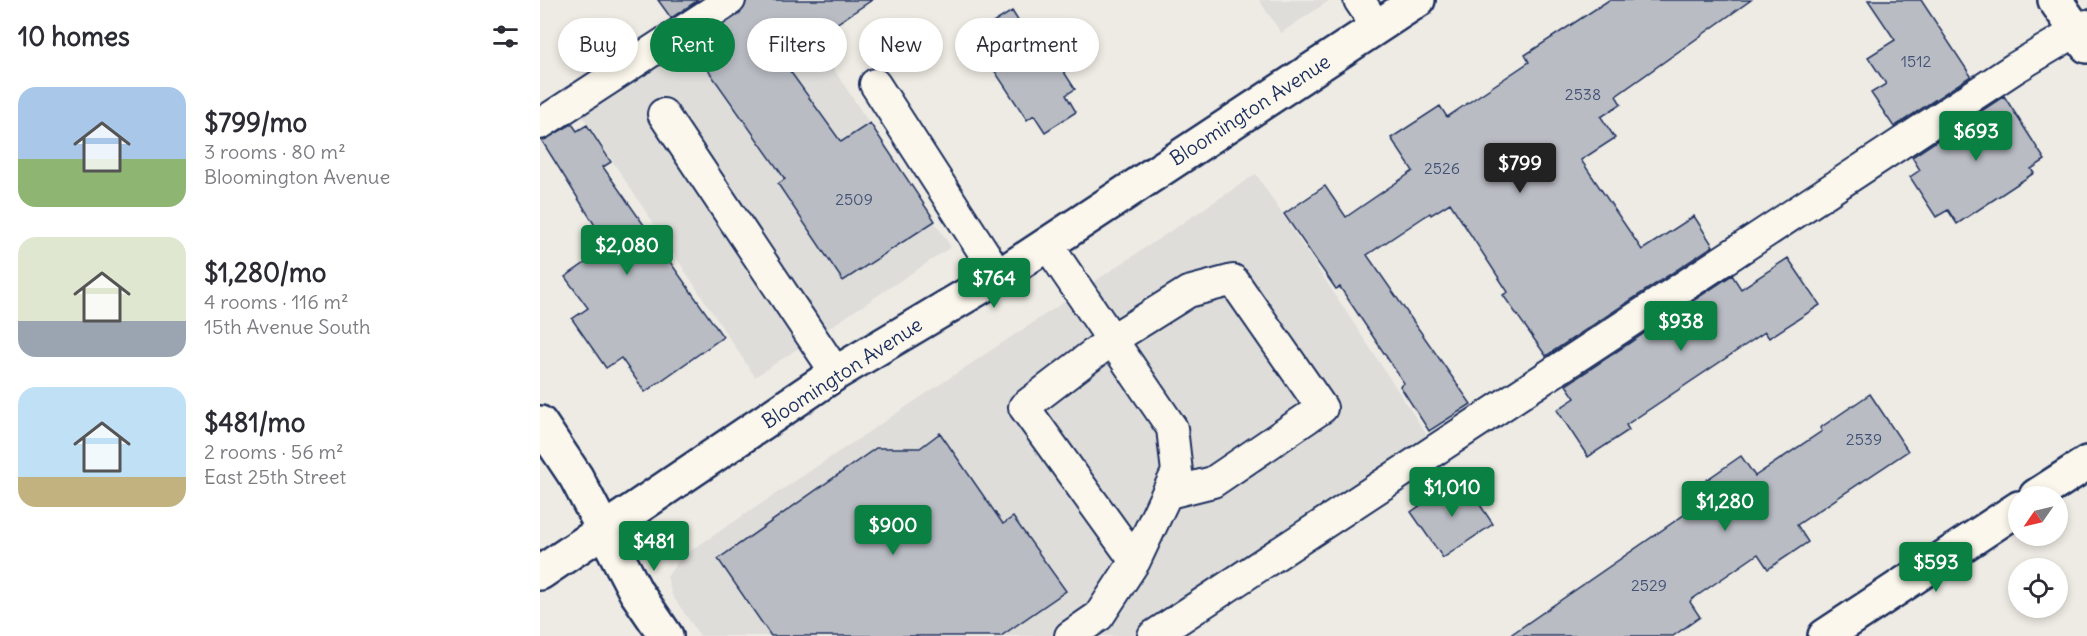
<!DOCTYPE html>
<html lang="en">
<head>
<meta charset="utf-8">
<style>
	:root { --surface:#fff; --page:#f2f2f3; --text:#2b2b33; --muted:#7c7c81; --accent:#0b8043 }
	body { margin:0; font-family:Delius,sans-serif; background:var(--page); color:var(--text); height:100vh; display:flex; flex-direction:column; font-size:22px; white-space:nowrap }
	* { box-sizing:border-box; margin:0 }
	p { font-size:20px; color:var(--muted) }
	.icon { flex:none; width:33px; height:33px; fill:none; stroke:currentColor; stroke-width:2; stroke-linecap:round; stroke-linejoin:round }
	.map { position:relative; flex:1; overflow:hidden }
	.panel { display:flex; flex-direction:column; background:var(--surface); width:540px }
	.panel>* { flex:none }
	.hud { position:absolute; left:18px; top:18px; width:570px; height:54px; display:flex; gap:12px }
	.needle { width:39px; rotate:236deg }
	.fabs { position:absolute; left:1468px; top:486px; display:grid; gap:12px }
	.fabs a { display:grid; place-items:center; width:60px; height:60px; border-radius:50%; background:var(--surface); box-shadow:0 3px 9px #0003; font-size:30px }
	.price { position:absolute; translate:-50% -51px; padding:0 14px; border-radius:6px; background:var(--accent); color:#fff; font-size:20px; line-height:39px; filter:drop-shadow(0 2px 3px #0008) }
	.price::after { content:''; position:absolute; left:50%; top:36px; width:18px; height:14px; margin-left:-9px; background:inherit; clip-path:polygon(0 0,100% 0,50% 100%) }
	.price.current { background:#222; color:#fff }
	ul { padding:0; list-style:none }
	li { display:flex; align-items:center; gap:18px; height:150px; padding:0 18px }
	li span { display:grid; place-items:center; flex:none; width:168px; height:120px; border-radius:18px; color:#555 }
	li>.icon { margin-inline-start:auto }
	span .icon { width:72px; height:72px; fill:#fffc; stroke-width:1 }
	li b { font-size:26px }
	h2 { display:flex; justify-content:space-between; align-items:center; height:72px; padding:0 18px; font-size:26px }
	.pill { padding:0 21px; border-radius:27px; background:var(--surface); box-shadow:0 3px 9px #0003; font-size:21px; line-height:54px }
	.pill.current { background:var(--accent); color:#fff }
	main { display:flex; flex:1; min-height:0 }
	.map>svg:first-child { display:block }
</style>
</head>
<body>
<main>
<section class="panel">
<h2>10 homes<svg class="icon" aria-label="filters" viewBox="0 0 24 24"><path d="M4 7h16M4 17h16"/><circle cx="9" cy="7" r="2"/><circle cx="15" cy="17" r="2"/></svg></h2>
<ul>
<li><span style="background:linear-gradient(#a9c7e8 60%,#8fb573 0)"><svg class="icon" aria-label="home" viewBox="0 0 24 24"><path d="M3 11l9-7 9 7M6 9v11h12V9"/></svg></span><div><b>$799/mo</b><p>3 rooms · 80 m²</p><p>Bloomington Avenue</p></div></li>
<li><span style="background:linear-gradient(#dfe7d0 70%,#9aa5b1 0)"><svg class="icon" aria-label="home" viewBox="0 0 24 24"><path d="M3 11l9-7 9 7M6 9v11h12V9"/></svg></span><div><b>$1,280/mo</b><p>4 rooms · 116 m²</p><p>15th Avenue South</p></div></li>
<li><span style="background:linear-gradient(#bfe0f5 75%,#c2b280 0)"><svg class="icon" aria-label="home" viewBox="0 0 24 24"><path d="M3 11l9-7 9 7M6 9v11h12V9"/></svg></span><div><b>$481/mo</b><p>2 rooms · 56 m²</p><p>East 25th Street</p></div></li>
</ul>
</section>
<div class="map">
<svg width="1547" height="636" viewBox="0 0 1547 636">
	<rect width="100%" height="100%" fill="#eeebe4"/>
	<filter id="ink" filterUnits="userSpaceOnUse"><feTurbulence type="fractalNoise" baseFrequency=".0167" numOctaves="2"/><feDisplacementMap in="SourceGraphic" scale="12" xChannelSelector="R" yChannelSelector="G"/><feConvolveMatrix kernelMatrix="1 2 1 2 8 2 1 2 1" color-interpolation-filters="sRGB"/></filter>
	<g filter="url(#ink)">
		<path fill="#deddda" d="M184,0h64l163,247 -196,130 -183,-277z
			M719,0h71l-49,33z
			M716,174l182,278 -275,184h-463l-28,-41 -5,-18 14,-20z"/>
		<path fill="#b9bcc3" stroke="#1b2f5e" stroke-width="1.5" d="M118,0h40l-27,18z
			M207,0h125l-90,60 59,82 29,-19 65,98 -92,60 -65,-97 7,-5 -94,-133 48,-32z
			M1069,0h142l-135,96 5,8 -20,13 14,21 -34,22 61,90 52,-34 19,30 -167,110 -43,-61 5,-3 -58,-89 -19,12 -1,-2 -63,42 104,149 -42,27 -29,-45 4,-3 -64,-96 -4,2 -52,-75 41,-28 21,31 67,-46 -22,-33 49,-32 7,11 82,-55 -4,-7z
			M1328,0h53l50,76 -77,51 -23,-34 15,-9 -18,-27 27,-17z
			M472,11l17,27 13,-9v9l33,51 -9,6 10,17 -31,20 -11,-17 -7,5 -37,-56 8,-6 -18,-27z
			M1464,96l41,64 -14,9 3,4 -77,51 -9,-14 -12,7 -26,-40 10,-7 -8,-13z
			M32,124l5,7 10,-6 24,37 -8,5 120,170 -78,55 -24,-34 -15,10 -34,-49 16,-11 -23,-31 30,-21 -8,-11 14,-10 -59,-94z
			M1248,258l32,47 -51,33 -4,-6 -139,93 3,5 -41,27 -31,-47 18,-12 -9,-13 166,-110 9,14z
			M1330,394l38,57 -111,74 11,17 -40,27 -10,-15 -67,46 -1,2 10,15 -27,19h-164l192,-133 -9,-13 49,-34 14,20 67,-45 -2,-3z
			M400,433l63,91 10,-7 53,74 -65,45h-230l-53,-77 158,-111h44z
			M921,477l32,47 -50,34 -32,-46z"/>
		<g fill="none" stroke-linecap="round" stroke-linejoin="round">
			<defs>
				<path id="lane" d="M819,0l18,27
					M335,84l124,192
					M123,114l173,259
					M0,124l190,-124
					M507,244l125,184 5,44 -42,89 -36,55 -29,20
					M595,561l-111,-154 89,-68 75,-47 45,-12 89,128 -109,74 -44,11
					M613,636l862,-568 72,-43"/>
				<path id="street" d="M0,423l36,54 60,115 30,44
					M1496,496l51,-33
					M1285,636l194,-128"/>
				<path id="secondary" d="M1515,0l32,46
					M0,573l296,-200 163,-97 419,-276"/>
			</defs>
			<use href="#lane" stroke="#1b2f5e" stroke-width="34"/>
			<use href="#street" stroke="#1b2f5e" stroke-width="38"/>
			<use href="#secondary" stroke="#1b2f5e" stroke-width="38"/>
			<use href="#lane" stroke="#fbf7ec" stroke-width="30"/>
			<use href="#street" stroke="#fbf7ec" stroke-width="33"/>
			<use href="#secondary" stroke="#fbf7ec" stroke-width="33"/>
		</g>
	</g>
	<g text-anchor="middle" stroke-width="5" stroke-linejoin="round" paint-order="stroke">
		<g font-size="16" fill="#425277">
			<text x="1376" y="67">1512</text>
			<text x="1043" y="100">2538</text>
			<text x="902" y="174">2526</text>
			<text x="314" y="205">2509</text>
			<text x="1324" y="445">2539</text>
			<text x="1109" y="591">2529</text>
		</g>
		<g font-size="20" fill="#1b2f5e" stroke="#fbf7ec">
			<text transform="translate(710 110) rotate(-33)" y="7">Bloomington Avenue</text>
			<text transform="translate(302 373) rotate(-33)" y="7">Bloomington Avenue</text>
		</g>
	</g>
</svg>
<div class="fabs">
<a><svg class="needle" viewBox="-14 -14 28 28"><path d="M0-13l5 13h-10z" fill="#e53935"/><path d="M0 13l5-13h-10z" fill="#7c7c81"/></svg></a>
<a><svg class="icon" aria-label="locate" viewBox="0 0 24 24"><circle cx="12" cy="12" r="6"/><path d="M12 2v4M12 18v4M2 12h4M18 12h4"/></svg></a>
</div>
<b class="price" style="left:1436px;top:162px">$693</b>
<b class="price current" style="left:980px;top:194px">$799</b>
<b class="price" style="left:87px;top:276px">$2,080</b>
<b class="price" style="left:454px;top:309px">$764</b>
<b class="price" style="left:1141px;top:352px">$938</b>
<b class="price" style="left:912px;top:518px">$1,010</b>
<b class="price" style="left:1185px;top:532px">$1,280</b>
<b class="price" style="left:353px;top:556px">$900</b>
<b class="price" style="left:114px;top:572px">$481</b>
<b class="price" style="left:1396px;top:593px">$593</b>
<div class="hud">
<a class="pill">Buy</a>
<a class="pill current">Rent</a>
<a class="pill">Filters</a>
<a class="pill">New</a>
<a class="pill">Apartment</a>
</div>
</div>
</main>
</body>
</html>
